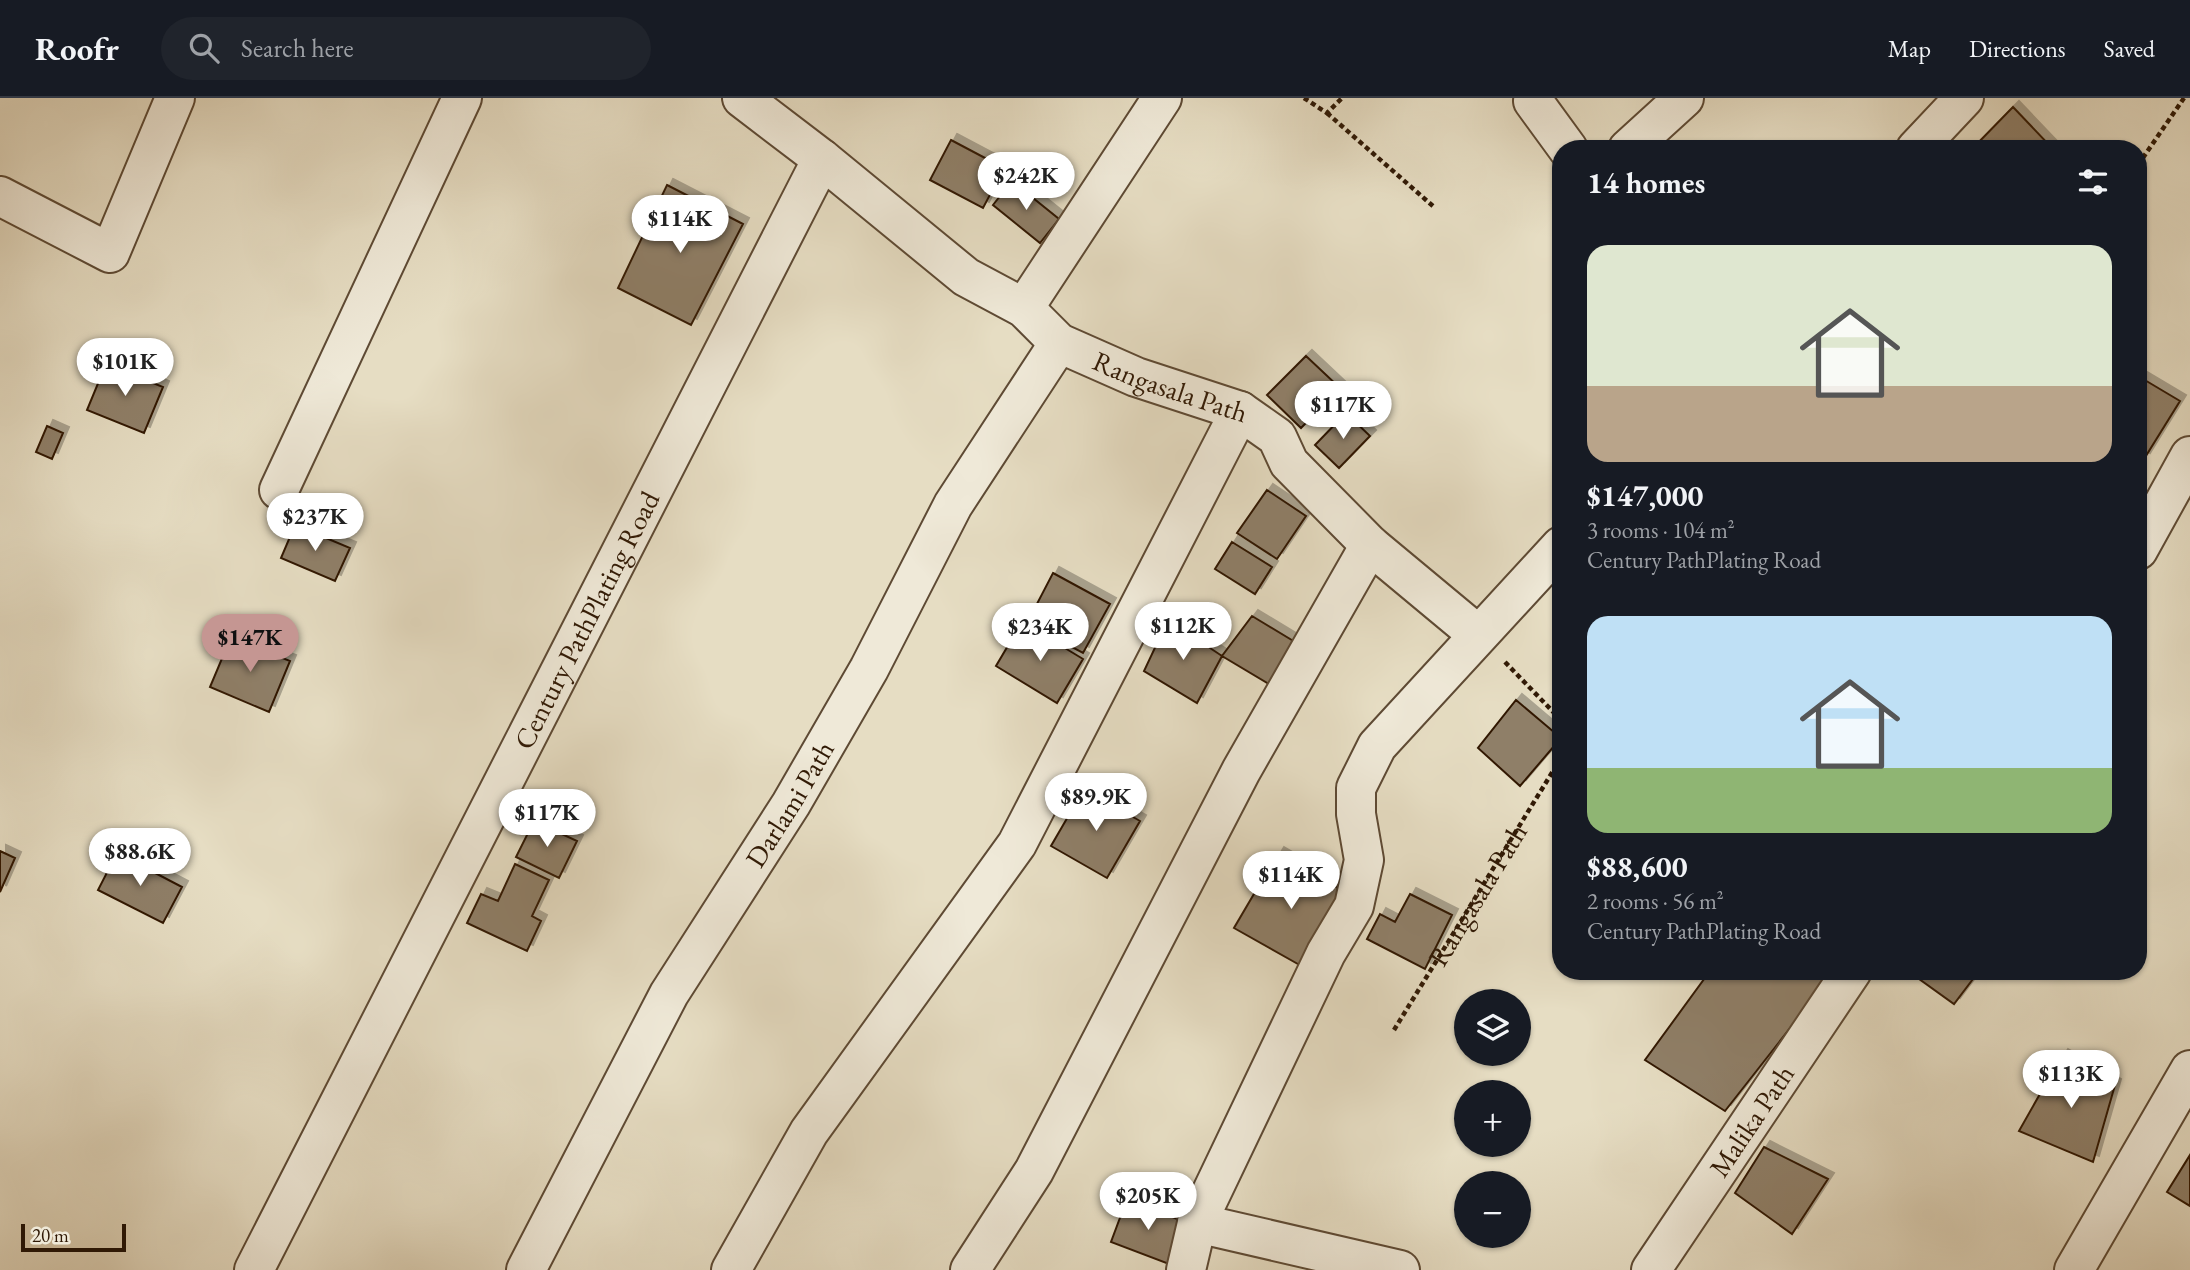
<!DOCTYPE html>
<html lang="en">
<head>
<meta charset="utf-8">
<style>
	:root { --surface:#171b24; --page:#20242c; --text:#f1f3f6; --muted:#9ea1a6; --line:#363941; --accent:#c59692 }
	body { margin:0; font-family:"EB Garamond",serif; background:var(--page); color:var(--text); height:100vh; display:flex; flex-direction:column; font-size:26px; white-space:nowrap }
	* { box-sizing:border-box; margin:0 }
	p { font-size:23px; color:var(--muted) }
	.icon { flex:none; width:38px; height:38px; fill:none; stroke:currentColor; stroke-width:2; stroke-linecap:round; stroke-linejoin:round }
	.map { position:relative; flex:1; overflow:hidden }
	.side { position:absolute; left:1552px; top:42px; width:595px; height:840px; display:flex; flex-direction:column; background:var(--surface); border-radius:28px; box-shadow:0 2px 5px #0004 }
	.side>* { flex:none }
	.fabs { position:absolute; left:1454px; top:891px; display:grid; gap:14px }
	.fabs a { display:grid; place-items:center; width:77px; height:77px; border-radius:50%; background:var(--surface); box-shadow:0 2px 5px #0004; font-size:35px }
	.scale { position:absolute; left:21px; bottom:18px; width:105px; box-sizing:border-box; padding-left:7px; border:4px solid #301905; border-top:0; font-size:19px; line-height:24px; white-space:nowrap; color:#301905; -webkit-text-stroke:5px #efe9d8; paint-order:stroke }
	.price { position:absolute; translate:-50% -60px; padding:0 16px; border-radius:24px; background:#fff; color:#222; font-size:23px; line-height:46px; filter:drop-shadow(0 2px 4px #0008) }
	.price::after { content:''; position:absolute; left:50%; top:42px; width:21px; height:16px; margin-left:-10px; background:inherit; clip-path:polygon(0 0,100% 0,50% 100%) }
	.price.on { background:var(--accent); color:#111 }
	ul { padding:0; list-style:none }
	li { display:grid; align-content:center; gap:14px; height:371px; padding:0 35px }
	li span { display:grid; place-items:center; height:217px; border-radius:21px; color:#555 }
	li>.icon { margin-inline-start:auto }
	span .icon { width:126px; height:126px; fill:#fffc; stroke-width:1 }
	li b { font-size:30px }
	h2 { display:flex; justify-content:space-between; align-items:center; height:84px; padding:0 35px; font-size:30px }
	header { display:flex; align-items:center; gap:42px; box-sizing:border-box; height:98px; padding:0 35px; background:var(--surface); border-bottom:2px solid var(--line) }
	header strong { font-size:33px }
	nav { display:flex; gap:38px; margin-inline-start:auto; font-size:24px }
	.search { width:490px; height:63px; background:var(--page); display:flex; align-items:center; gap:18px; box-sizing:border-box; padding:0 24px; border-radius:38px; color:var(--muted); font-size:26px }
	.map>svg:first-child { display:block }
</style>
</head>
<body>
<header>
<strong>Roofr</strong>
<div class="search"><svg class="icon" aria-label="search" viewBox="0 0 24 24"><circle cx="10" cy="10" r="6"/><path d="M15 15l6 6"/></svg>Search here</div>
<nav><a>Map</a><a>Directions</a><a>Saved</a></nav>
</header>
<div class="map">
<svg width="2190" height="1172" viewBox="0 0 2190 1172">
	<defs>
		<filter id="shadow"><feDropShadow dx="6" dy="-6" stdDeviation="0" flood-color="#0004"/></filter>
	</defs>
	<rect width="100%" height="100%" fill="#e6ddc3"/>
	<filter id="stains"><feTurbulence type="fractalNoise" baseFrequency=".00286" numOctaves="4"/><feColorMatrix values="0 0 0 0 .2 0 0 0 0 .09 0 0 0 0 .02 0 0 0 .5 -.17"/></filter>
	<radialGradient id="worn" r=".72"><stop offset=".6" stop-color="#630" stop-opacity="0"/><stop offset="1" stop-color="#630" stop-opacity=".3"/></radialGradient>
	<path fill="#8f7f68" stroke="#301905" stroke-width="2" filter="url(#shadow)" d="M2013,9l40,42h-81z
		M951,42l53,28 -21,40 -53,-28z
		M1012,83l47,38 -19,24 -47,-38z
		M667,87l76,39 -52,101 -73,-37z
		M1306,258l34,32 -39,40 -34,-33z
		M106,266l57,23 -19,46 -57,-23z
		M2138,278l42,25 -36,58 -6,-4z
		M1346,315l24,23 -31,32 -24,-23z
		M47,328l16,7 -11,26 -16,-7z
		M1267,392l39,26 -29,43 -40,-26z
		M295,427l55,23 -15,33 -54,-23z
		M1232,444l40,25 -17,27 -40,-25z
		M1053,475l57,31 -27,49 -56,-30z
		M1252,518l53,32 -26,42 -57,-34z
		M1168,522l54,36 -25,47 -53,-32z
		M1022,524l61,37 -26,44 -61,-37z
		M231,539l59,24 -21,51 -59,-25z
		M1516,602l45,38 -41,48 -42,-38z
		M1084,691l56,32 -33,57 -56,-32z
		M534,723l43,20 -18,37 -43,-21z
		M0,753l15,7 -15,34z
		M117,755l65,34 -19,36 -65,-33z
		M1278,755l70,41 -43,74 -71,-40z
		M515,766l34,16 -17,36 9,5 -14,30 -60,-28 14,-29 17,7z
		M1410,796l42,21 -27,54 -58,-30 13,-25 15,8z
		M1710,873h125l-110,140 -80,-51z
		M1908,873h71l-25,33z
		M2062,957l53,30 -22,77 -74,-31z
		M1764,1049l64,32 -36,55 -57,-41z
		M2190,1057v51l-23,-14z
		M1127,1101l58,23 -16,42 -58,-22z"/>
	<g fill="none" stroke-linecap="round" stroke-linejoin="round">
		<defs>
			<g id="minor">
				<path id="s2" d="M742,0l80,61 144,118 58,31 35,35 77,34 104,34 37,26 12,26 81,82 107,89"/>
				<path d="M1533,3l35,48"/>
				<path d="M1628,51l56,-51"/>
				<path d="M1916,51l48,-51"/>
				<path d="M0,98l110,57 65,-155"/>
				<path d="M1024,210l138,-210"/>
				<path d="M279,392l183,-392"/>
				<path d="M2138,452l52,-94"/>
				<path d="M1197,1125l203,47"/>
				<path id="s3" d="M254,1172l568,-1111"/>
				<path id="s4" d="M526,1172l143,-276 122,-190 78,-135 84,-164 106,-162"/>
				<path d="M731,1172l78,-138 208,-288 223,-433"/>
				<path d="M970,1172l64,-99 207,-400 129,-226"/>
				<path d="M1186,1172l11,-47 129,-270 28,-47 10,-46 -8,-46v-26l21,-42 184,-200"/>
				<path id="s5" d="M1651,1172l201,-299"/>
				<path d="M2074,1172l116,-200"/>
			</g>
		</defs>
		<use href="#minor" stroke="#5e4a34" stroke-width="42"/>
		<g stroke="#301905" stroke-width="4.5" stroke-dasharray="5 3.5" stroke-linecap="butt">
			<path d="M1304,0l23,15 15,-15"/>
			<path d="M1327,15l107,94"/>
			<path d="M2138,67l46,-67"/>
			<path d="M1505,564l56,58"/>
			<path id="s1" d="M1394,932l167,-272"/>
		</g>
		<use href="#minor" stroke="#efe9d8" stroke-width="38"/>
	</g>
	<g text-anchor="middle" stroke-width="5" stroke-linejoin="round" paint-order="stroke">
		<g font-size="28" fill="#301905" stroke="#efe9d8">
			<text dy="10" stroke="none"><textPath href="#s2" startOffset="522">Rangasala Path</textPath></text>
			<text dy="10" stroke="none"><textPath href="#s3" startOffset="730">Century PathPlating Road</textPath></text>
			<text dy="10" stroke="none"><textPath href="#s4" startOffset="536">Darlami Path</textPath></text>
			<text dy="10" stroke="none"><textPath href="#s1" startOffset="159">Rangasala Path</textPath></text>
			<text dy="10" stroke="none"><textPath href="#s5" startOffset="180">Malika Path</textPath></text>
		</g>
	</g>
	<rect width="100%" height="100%" filter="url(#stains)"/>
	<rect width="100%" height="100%" fill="url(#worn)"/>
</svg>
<div class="fabs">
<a><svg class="icon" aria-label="layers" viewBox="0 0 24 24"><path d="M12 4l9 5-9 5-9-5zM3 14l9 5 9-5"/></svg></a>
<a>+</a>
<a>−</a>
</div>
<div class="scale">20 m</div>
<b class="price" style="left:1026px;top:114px">$242K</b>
<b class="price" style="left:680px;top:157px">$114K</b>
<b class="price" style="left:125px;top:300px">$101K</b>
<b class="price" style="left:1343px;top:343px">$117K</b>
<b class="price" style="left:315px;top:455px">$237K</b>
<b class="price" style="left:1183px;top:564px">$112K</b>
<b class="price" style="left:1040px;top:565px">$234K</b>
<b class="price on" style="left:250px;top:576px">$147K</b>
<b class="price" style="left:1096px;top:735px">$89.9K</b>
<b class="price" style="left:547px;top:751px">$117K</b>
<b class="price" style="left:140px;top:790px">$88.6K</b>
<b class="price" style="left:1291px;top:813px">$114K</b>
<b class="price" style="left:2071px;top:1012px">$113K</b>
<b class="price" style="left:1148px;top:1134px">$205K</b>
<section class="side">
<h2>14 homes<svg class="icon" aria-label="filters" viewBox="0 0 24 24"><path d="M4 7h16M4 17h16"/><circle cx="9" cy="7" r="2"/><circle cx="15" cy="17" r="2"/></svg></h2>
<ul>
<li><span style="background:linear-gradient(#dfe7d0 65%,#b9a48a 0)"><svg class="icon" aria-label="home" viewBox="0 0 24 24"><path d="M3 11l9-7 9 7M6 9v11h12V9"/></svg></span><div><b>$147,000</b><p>3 rooms · 104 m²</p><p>Century PathPlating Road</p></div></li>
<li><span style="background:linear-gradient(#bfe0f5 70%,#8fb573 0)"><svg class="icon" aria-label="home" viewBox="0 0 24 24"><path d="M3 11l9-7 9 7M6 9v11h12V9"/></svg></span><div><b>$88,600</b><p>2 rooms · 56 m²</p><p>Century PathPlating Road</p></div></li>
</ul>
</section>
</div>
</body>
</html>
